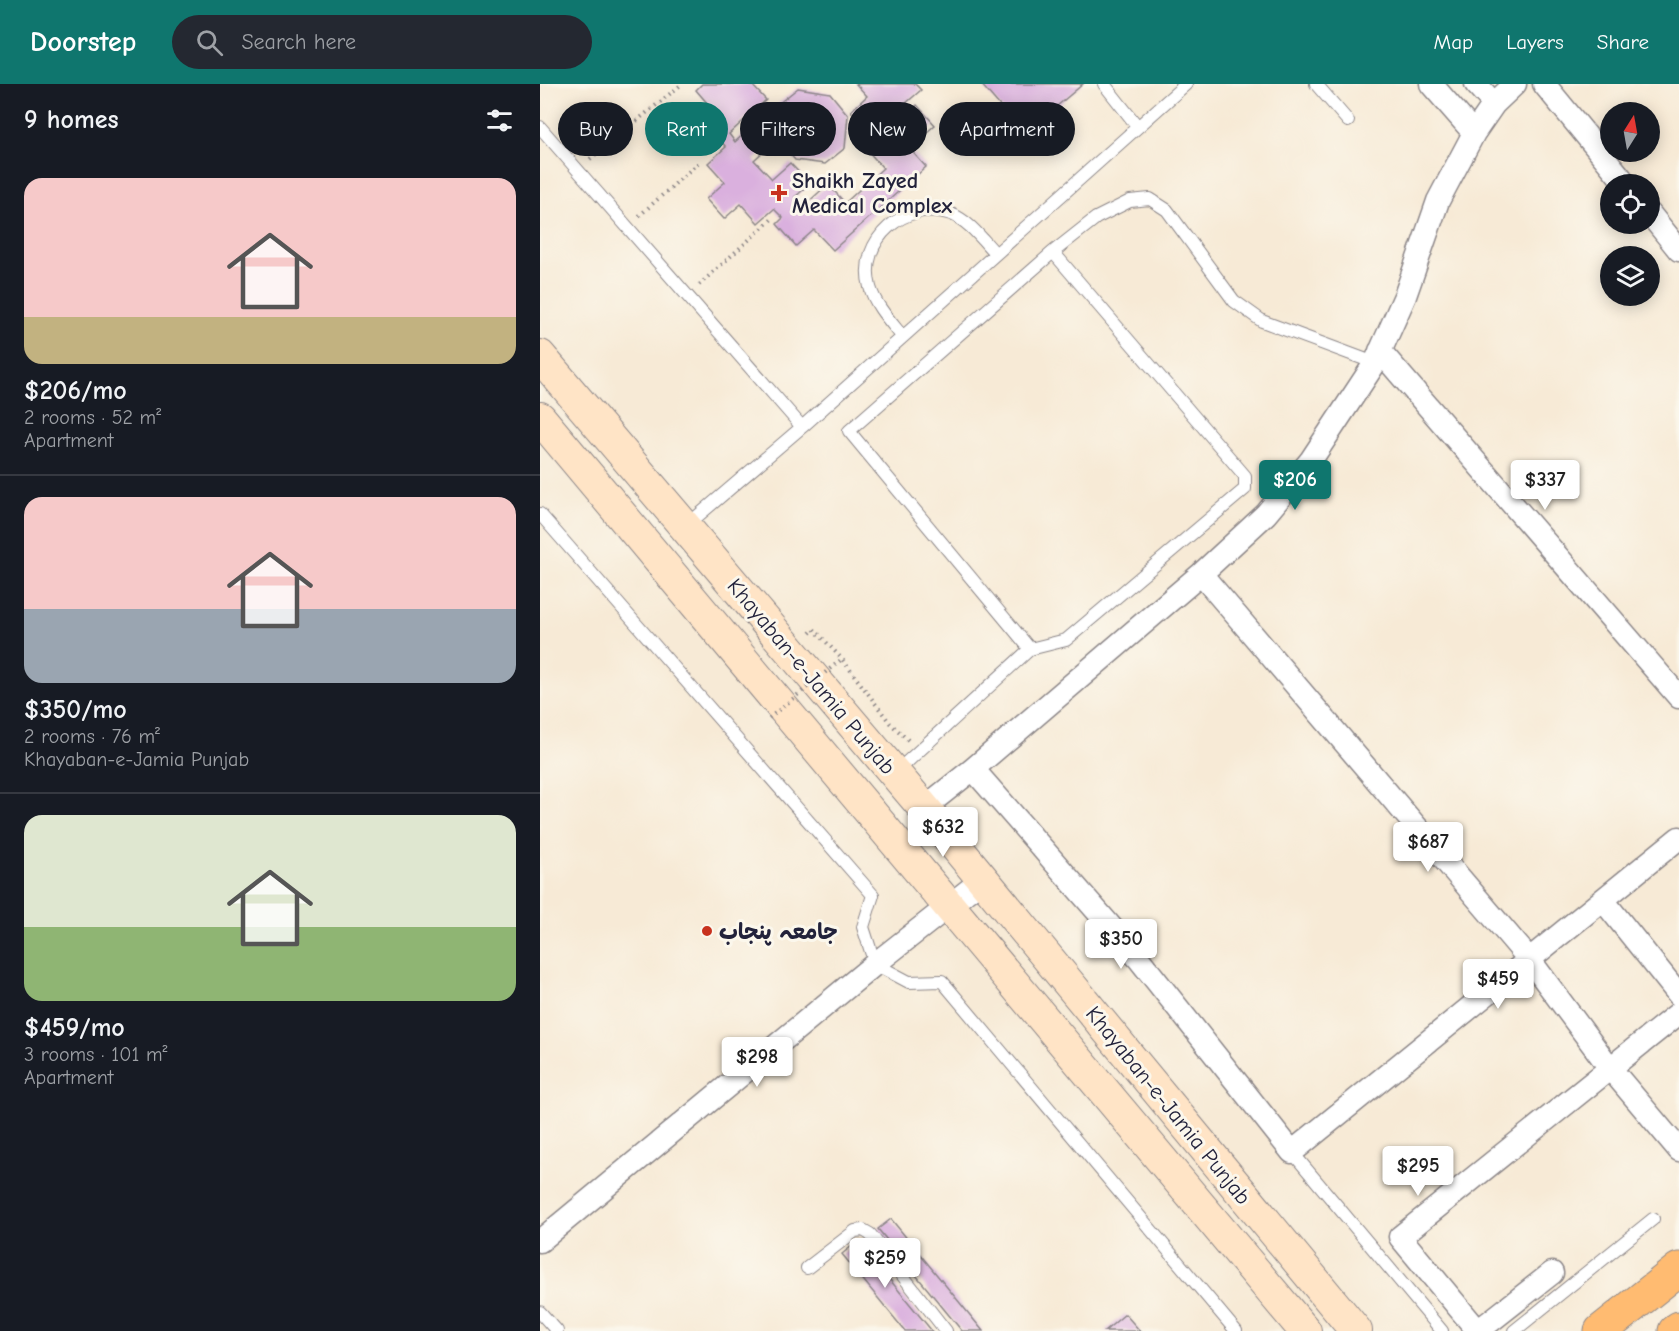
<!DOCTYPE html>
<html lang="en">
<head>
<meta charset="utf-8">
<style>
	:root { --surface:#171b24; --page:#242831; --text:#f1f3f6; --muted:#9ea1a6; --line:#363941; --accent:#0f766e }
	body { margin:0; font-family:"Comic Neue","Playpen Sans Arabic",sans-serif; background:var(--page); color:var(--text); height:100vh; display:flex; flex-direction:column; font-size:22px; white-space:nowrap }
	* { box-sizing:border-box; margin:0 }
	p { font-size:20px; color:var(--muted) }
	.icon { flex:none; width:33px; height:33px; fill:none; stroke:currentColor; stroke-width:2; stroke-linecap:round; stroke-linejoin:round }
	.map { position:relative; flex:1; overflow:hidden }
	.side { display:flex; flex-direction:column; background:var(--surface); width:540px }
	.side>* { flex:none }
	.top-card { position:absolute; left:18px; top:18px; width:570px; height:54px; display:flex; gap:12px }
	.needle { width:39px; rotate:11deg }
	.fabs { position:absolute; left:1060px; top:18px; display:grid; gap:12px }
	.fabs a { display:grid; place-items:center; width:60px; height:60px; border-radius:50%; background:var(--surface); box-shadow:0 3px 15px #0003; font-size:30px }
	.price { position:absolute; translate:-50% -51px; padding:0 14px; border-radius:6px; background:#fff; color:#222; font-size:20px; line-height:39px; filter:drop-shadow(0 2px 3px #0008) }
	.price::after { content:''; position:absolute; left:50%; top:36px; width:18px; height:14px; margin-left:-9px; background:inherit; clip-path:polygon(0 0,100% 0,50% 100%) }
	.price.active { background:var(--accent); color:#fff }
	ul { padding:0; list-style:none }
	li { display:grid; align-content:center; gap:12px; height:318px; padding:0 24px }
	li+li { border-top:2px solid var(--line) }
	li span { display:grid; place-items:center; height:186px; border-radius:18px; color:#555 }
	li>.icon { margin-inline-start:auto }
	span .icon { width:108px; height:108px; fill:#fffc; stroke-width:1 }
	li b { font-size:26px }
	h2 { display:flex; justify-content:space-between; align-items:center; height:72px; padding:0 24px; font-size:26px }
	.chip { padding:0 21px; border-radius:27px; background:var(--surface); box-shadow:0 3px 15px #0003; font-size:21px; line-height:54px }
	.chip.active { background:var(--accent); color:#fff }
	header { display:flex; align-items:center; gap:36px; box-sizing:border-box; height:84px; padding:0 30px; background:var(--accent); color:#fff }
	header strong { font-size:28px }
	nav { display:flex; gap:33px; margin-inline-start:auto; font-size:21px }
	.search { width:420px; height:54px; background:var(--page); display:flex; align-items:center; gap:15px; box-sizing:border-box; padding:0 21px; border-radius:33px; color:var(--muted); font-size:22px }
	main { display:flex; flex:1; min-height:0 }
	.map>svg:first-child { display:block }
</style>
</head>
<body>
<header>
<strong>Doorstep</strong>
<div class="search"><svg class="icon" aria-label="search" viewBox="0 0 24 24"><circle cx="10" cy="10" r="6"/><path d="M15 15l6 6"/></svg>Search here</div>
<nav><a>Map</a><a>Layers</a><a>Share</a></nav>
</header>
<main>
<section class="side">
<h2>9 homes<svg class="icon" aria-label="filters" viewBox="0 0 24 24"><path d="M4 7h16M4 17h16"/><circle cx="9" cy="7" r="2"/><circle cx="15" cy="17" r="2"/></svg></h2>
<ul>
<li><span style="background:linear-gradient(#f6c9c9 75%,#c2b280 0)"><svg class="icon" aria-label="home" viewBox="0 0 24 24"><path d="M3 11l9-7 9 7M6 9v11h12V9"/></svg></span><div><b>$206/mo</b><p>2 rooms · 52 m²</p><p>Apartment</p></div></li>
<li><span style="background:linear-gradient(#f6c9c9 60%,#9aa5b1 0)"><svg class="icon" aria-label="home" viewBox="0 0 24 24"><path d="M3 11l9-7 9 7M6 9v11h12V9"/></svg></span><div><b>$350/mo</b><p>2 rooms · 76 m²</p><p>Khayaban-e-Jamia Punjab</p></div></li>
<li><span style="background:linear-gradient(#dfe7d0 60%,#8fb573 0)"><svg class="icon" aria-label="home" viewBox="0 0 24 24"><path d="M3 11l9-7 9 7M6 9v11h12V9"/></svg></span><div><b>$459/mo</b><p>3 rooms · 101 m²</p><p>Apartment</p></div></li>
</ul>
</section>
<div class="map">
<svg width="1139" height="1247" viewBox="0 0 1139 1247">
	<rect width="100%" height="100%" fill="#fbf7ec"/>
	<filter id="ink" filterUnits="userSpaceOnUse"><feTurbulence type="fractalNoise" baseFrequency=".0167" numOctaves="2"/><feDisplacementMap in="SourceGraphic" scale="12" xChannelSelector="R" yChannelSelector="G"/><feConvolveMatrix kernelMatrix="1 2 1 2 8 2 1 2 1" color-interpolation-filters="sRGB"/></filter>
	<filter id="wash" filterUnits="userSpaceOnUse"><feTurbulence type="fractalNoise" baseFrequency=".008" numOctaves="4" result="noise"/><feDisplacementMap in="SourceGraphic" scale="24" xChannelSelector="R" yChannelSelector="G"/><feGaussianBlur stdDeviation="1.35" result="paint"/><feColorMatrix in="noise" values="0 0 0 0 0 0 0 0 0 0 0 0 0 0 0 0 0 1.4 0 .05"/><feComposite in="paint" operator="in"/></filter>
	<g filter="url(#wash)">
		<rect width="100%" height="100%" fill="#f7ead6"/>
		<g id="blocks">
			<path fill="#dab0de" d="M162,0h49l15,16 -37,34 6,8 22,-20 18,19 -21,19 18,19 18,-16 20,21 -15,13 9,9 24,-22 17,19 38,-35 -16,-18 15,-14 -9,-9 -4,4 -18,-20 16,-15 -11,-12h59l6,6 -16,14 6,7 6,-6 18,20 -26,23 17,19 -93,83 -19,-20 -18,16 -19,-22 6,-6 -9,-9 -16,14 -17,-19 -17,15 -18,-20 19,-17 -17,-19 18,-16 -7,-8 -9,8 -16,-18 20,-18 -18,-21z
				M441,0h102l-59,50z
				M258,4l32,5 18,22 -3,33 -20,16 -30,-4 -17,-20v-36z
				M351,1135l92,112h-21l-84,-102z
				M318,1157l74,90h-27l-63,-77z
				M585,1230l15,17h-35z"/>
		</g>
	</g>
	<g filter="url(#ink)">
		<use href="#blocks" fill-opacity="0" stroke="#8c8688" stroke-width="1.5"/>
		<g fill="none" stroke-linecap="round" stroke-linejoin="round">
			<defs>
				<path id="service" d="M564,0l34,43
					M776,0l32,37
					M0,43l262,300
					M362,252c-12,-15 -27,-31 -32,-49 -13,-47 36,-89 81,-73 18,7 31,25 44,39
					M0,430l333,381 -10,32 12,37 34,18 33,-1 294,350
					M146,442l116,-99 384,-343
					M490,565l36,-9 179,-151v-13l-192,-224
					M355,689l135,-124 -181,-218 204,-179 43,-34 34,-17 20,-2 17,11 67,91 28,20 113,42
					M752,1068l150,179
					M267,1184l48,-37 8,-1 7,4 76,97
					M0,1228l17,19
					M974,1247l139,-112"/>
				<path id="minor" d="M891,0l43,49
					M936,0l18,20
					M1004,0l82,100
					M1110,130l29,36
					M840,267l299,346
					M661,490l328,385 81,109 69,82
					M433,685l166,190 153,193 387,-314
					M384,724l49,-39 228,-195 65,-60 45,-54 64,-97 30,-67 33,-95 36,-68 20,-29 21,-20
					M1063,816l76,95
					M0,1157l335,-277 108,-85
					M1012,1189l-74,58 -78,-94 279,-224"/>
				<path id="secondary" d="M0,272l384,452 432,523
					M0,334l765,913"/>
				<path id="trunk" d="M1061,1247l78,-62
					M1135,1247l4,-3"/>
			</defs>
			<use href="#service" stroke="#8c8688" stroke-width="14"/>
			<use href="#minor" stroke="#8c8688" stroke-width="25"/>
			<use href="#secondary" stroke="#8c8688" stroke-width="34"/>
			<use href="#trunk" stroke="#8c8688" stroke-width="35"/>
			<path stroke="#8c8688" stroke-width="4" stroke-dasharray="1.5 4.5" stroke-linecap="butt" d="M50,75l92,-75
				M99,132l59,-53
				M159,201l73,-66
				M270,549l4,-4 28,30 48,64 18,17"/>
			<use href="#service" stroke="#fff" stroke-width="12"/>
			<use href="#minor" stroke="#fff" stroke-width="22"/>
			<use href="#secondary" stroke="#ffe4c6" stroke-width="32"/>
			<use href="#trunk" stroke="#ffbb71" stroke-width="33"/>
			<path stroke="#8c8688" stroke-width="4" stroke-dasharray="1.5 4.5" stroke-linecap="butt" d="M229,634l73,-59"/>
		</g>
	</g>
	<g fill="#c8321e" stroke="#fbf7ec" stroke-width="2">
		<path d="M236 100h6v6h6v6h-6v6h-6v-6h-6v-6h6z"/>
		<circle cx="167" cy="847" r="6"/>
	</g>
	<g text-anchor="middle" stroke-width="6" stroke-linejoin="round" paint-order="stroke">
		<g font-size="22" font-weight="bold" fill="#22223b" stroke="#fbf7ec" text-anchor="start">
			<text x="252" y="104">Shaikh Zayed<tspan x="252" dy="25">Medical Complex</tspan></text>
			<text x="179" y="855">جامعہ پنجاب</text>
		</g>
		<g font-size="22" fill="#22223b" stroke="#fbf7ec">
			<text transform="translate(272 592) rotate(50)" y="8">Khayaban-e-Jamia Punjab</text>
			<text transform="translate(629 1021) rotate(51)" y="8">Khayaban-e-Jamia Punjab</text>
		</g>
	</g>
</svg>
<div class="fabs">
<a><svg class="needle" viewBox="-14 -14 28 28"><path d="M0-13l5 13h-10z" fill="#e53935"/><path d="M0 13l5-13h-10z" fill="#9ea1a6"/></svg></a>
<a><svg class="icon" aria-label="locate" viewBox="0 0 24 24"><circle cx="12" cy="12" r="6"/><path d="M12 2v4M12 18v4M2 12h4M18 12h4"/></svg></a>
<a><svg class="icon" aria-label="layers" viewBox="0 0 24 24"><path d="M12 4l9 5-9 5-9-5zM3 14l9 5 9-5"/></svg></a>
</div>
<b class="price active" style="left:755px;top:427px">$206</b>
<b class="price" style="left:1005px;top:427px">$337</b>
<b class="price" style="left:403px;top:774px">$632</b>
<b class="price" style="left:888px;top:789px">$687</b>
<b class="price" style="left:581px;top:886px">$350</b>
<b class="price" style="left:958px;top:926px">$459</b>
<b class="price" style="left:217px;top:1004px">$298</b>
<b class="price" style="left:878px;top:1113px">$295</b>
<b class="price" style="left:345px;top:1205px">$259</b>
<div class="top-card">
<a class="chip">Buy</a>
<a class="chip active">Rent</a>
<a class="chip">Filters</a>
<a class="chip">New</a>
<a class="chip">Apartment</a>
</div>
</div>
</main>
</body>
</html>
